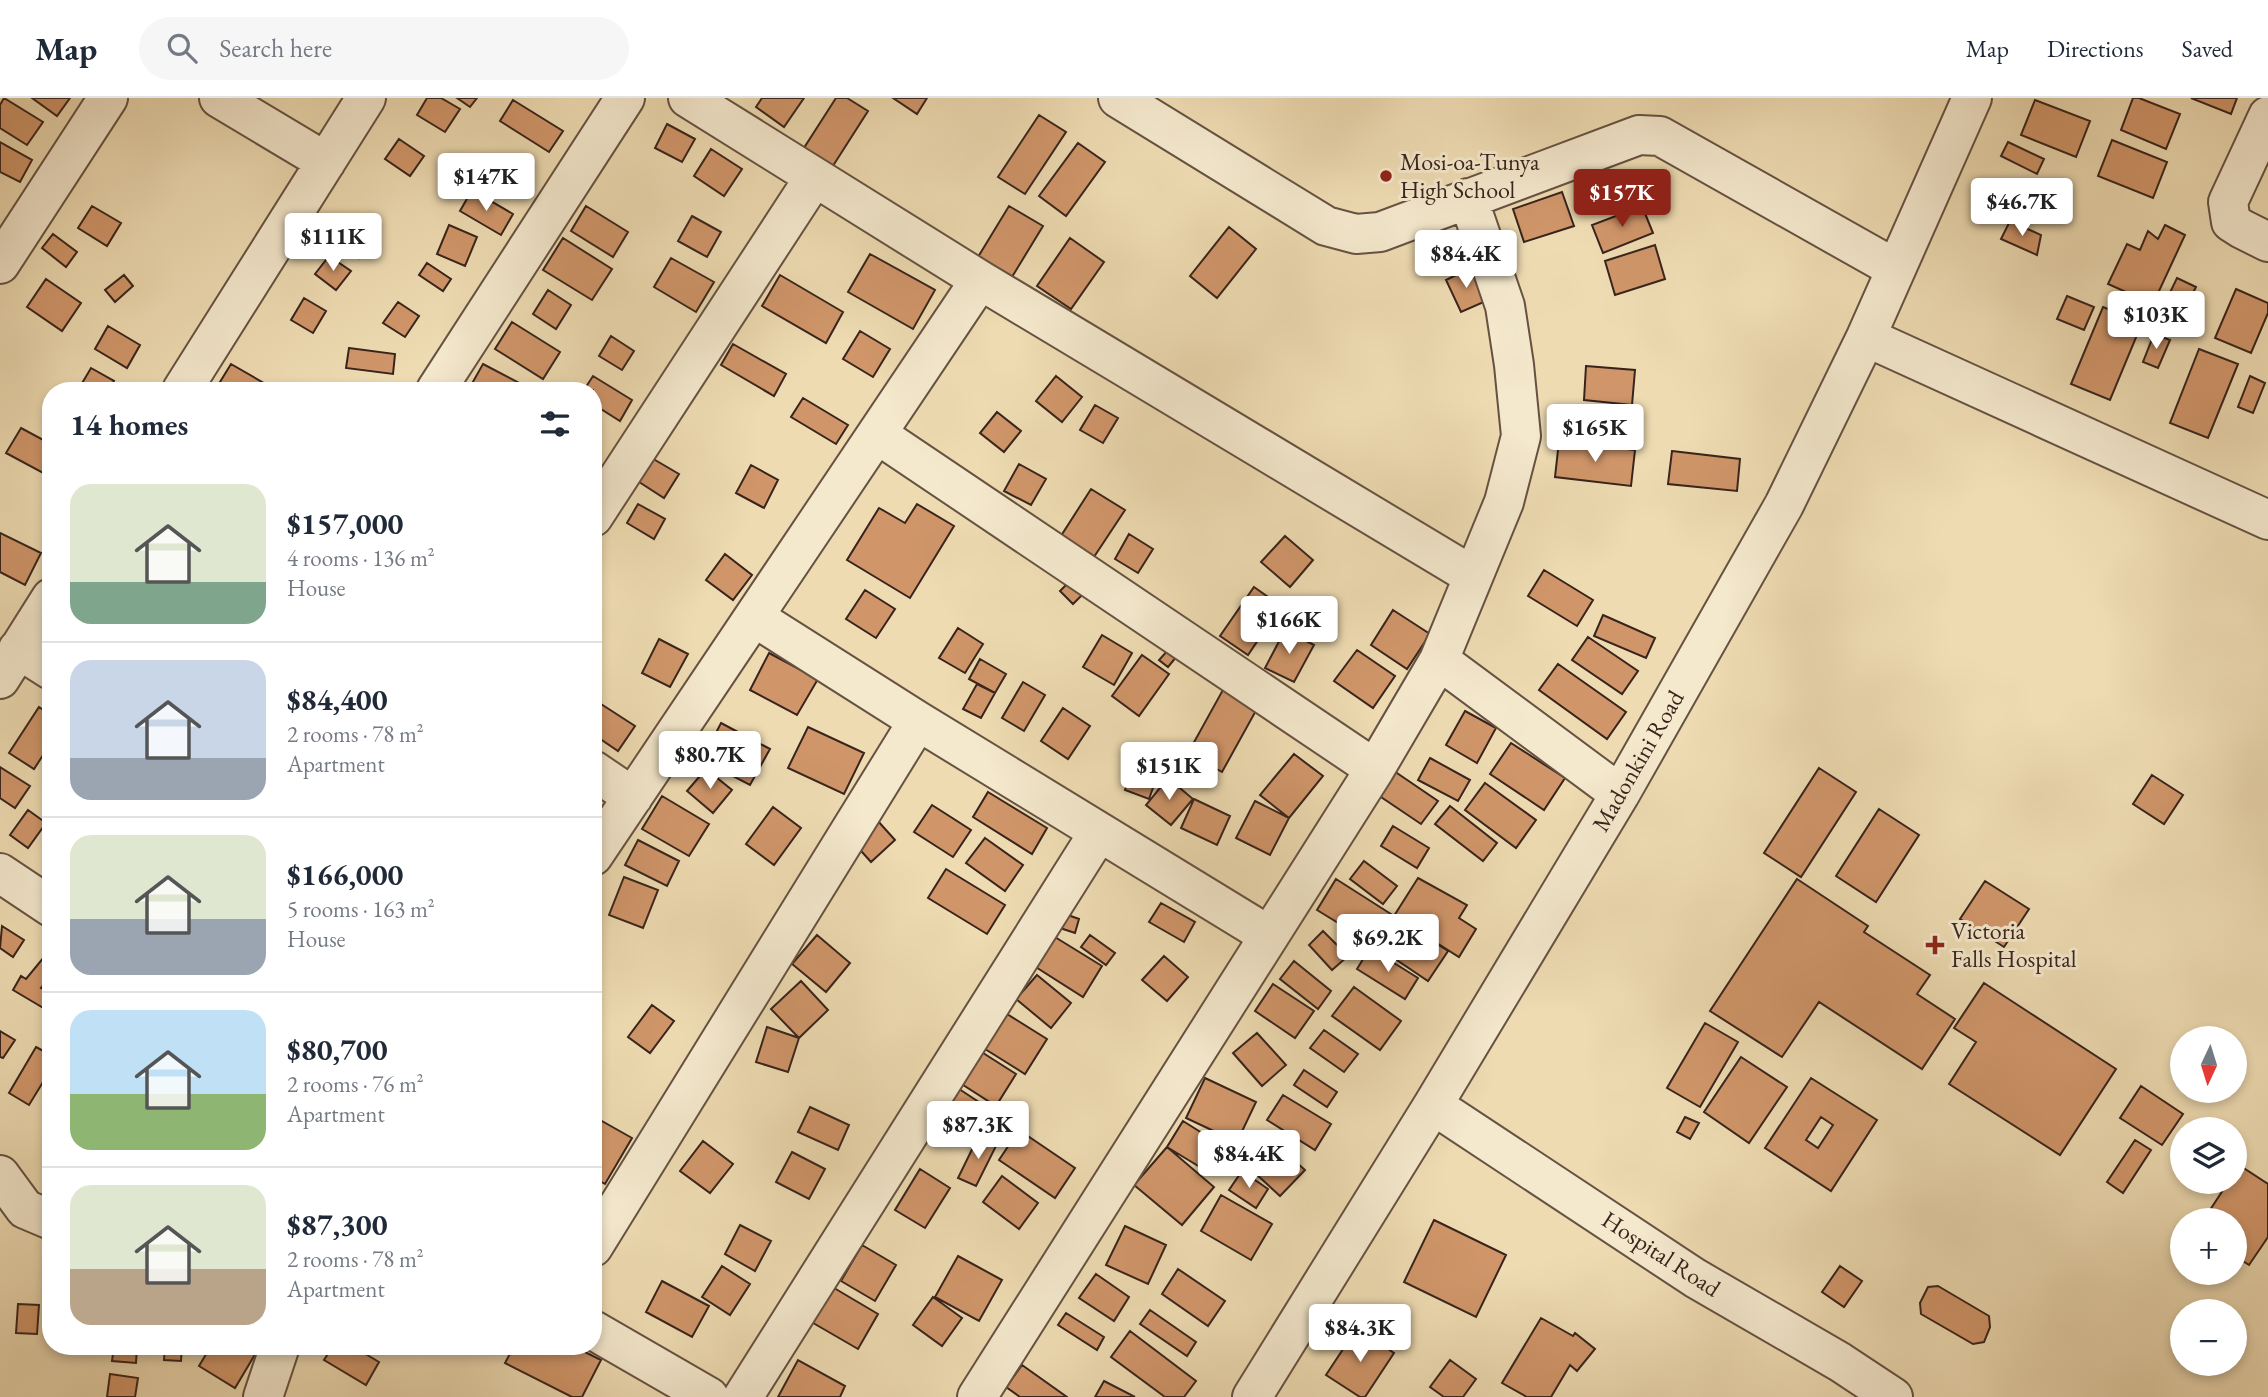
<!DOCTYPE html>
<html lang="en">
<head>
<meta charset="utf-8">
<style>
	:root { --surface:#fff; --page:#f6f6f7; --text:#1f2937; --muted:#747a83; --line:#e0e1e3; --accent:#8f2418 }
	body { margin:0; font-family:"EB Garamond",serif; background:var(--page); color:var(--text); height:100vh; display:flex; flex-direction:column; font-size:26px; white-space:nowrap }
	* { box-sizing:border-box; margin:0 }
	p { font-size:23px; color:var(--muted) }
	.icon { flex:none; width:38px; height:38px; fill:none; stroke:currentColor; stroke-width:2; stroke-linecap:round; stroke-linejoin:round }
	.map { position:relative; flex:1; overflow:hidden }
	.sheet { position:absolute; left:42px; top:284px; width:560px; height:973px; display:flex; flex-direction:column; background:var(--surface); border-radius:28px; box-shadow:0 4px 10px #0003 }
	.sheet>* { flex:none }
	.needle { width:46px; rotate:184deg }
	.tools { position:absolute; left:2170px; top:928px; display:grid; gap:14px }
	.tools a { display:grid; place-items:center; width:77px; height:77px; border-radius:50%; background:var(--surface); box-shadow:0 4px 10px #0003; font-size:35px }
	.price { position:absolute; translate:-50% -60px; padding:0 16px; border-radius:7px; background:#fff; color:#222; font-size:23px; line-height:46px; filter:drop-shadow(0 2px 4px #0008) }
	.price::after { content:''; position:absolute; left:50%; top:42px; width:21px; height:16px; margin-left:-10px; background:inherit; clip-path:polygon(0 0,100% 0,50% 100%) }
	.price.active { background:var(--accent); color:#fff }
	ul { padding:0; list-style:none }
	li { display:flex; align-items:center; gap:21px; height:175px; padding:0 28px }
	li+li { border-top:2px solid var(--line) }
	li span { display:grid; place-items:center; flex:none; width:196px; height:140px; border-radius:21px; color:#555 }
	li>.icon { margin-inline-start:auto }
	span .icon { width:84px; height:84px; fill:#fffc; stroke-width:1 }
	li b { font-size:30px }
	h2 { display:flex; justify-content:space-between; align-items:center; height:84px; padding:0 28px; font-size:30px }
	header { display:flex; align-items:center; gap:42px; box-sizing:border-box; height:98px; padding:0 35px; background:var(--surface); border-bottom:2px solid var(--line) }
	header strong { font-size:33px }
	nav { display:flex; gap:38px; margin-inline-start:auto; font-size:24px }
	.search { width:490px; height:63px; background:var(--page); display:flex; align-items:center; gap:18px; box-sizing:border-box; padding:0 24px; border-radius:38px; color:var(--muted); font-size:26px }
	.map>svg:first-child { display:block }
</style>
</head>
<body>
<header>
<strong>Map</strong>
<div class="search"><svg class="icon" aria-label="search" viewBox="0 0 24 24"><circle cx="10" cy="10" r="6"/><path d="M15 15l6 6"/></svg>Search here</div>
<nav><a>Map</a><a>Directions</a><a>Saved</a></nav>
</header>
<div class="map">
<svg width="2268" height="1299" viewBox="0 0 2268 1299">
	<rect width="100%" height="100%" fill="#eedbb2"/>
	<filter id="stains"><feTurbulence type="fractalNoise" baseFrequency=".00286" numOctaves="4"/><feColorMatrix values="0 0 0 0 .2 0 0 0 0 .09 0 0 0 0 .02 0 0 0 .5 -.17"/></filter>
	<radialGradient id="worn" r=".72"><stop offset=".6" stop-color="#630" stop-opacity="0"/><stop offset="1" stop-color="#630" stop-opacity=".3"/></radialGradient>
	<path fill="#d0966a" stroke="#38241c" stroke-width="2" fill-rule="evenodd" d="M4,0l39,24 -16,23 -27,-17v-23z
		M32,0h38l-13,18z
		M427,0h14l19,11 -15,23 -28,-17z
		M457,0h20l-7,9z
		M762,0h42l-20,29 -28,-20z
		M836,0h11l21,13 -37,58 -29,-18z
		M893,0h34l-10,16z
		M2133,0h6l41,16 -14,35 -45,-19z
		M2191,0h46l-6,16z
		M513,2l50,31 -14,21 -49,-31z
		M2035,2l55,21 -14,36 -55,-22z
		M1039,17l27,17 -41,62 -27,-17z
		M667,26l28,15 -13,23 -27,-14z
		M399,41l25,17 -14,20 -25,-17z
		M2112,42l55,22 -14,36 -55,-22z
		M0,44l32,18 -12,22 -20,-10z
		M2008,44l36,17 -7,15 -36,-18z
		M1078,45l27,19 -39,54 -27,-20z
		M711,51l31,20 -18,27 -30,-20z
		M472,92l41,24 -12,21 -41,-24z
		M1562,94l12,34 -50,16 -11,-33z
		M92,108l29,17 -14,23 -29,-18z
		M586,108l42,26 -15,25 -42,-26z
		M1009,108l34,20 -31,51 -34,-20z
		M1642,108l11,27 -50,20 -11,-28z
		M692,118l29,16 -14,25 -29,-16z
		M351,122l23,15 -15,23 -22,-15z
		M2010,123l31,14 -4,20 -36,-16z
		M449,127l28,12 -12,29 -28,-12z
		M2165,127l20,10 -32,69 -45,-20 19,-40 13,6 8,-19 10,8z
		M1229,129l27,22 -39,49 -27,-22z
		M53,136l24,18 -11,15 -24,-19z
		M563,140l49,31 -20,31 -49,-30z
		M1070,140l34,24 -33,47 -34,-23z
		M1655,147l10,34 -50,16 -10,-34z
		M870,156l65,36 -22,39 -65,-37z
		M329,158l22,15 -15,19 -21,-16z
		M671,160l43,24 -18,30 -42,-25z
		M427,165l24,16 -8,12 -24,-16z
		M1470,170l16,33 -25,11 -15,-32z
		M124,177l9,11 -18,16 -10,-12z
		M780,177l63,37 -17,31 -64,-37z
		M2177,180l19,9 -15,29 -18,-9z
		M46,181l35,24 -19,28 -35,-24z
		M2236,191l32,14v10l-17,40 -36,-15z
		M548,192l23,15 -15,24 -23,-15z
		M2067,198l27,11 -10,23 -27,-11z
		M304,200l22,13 -13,22 -22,-13z
		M398,204l21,14 -14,21 -22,-14z
		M2103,209l39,16 -32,77 -39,-16z
		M512,224l48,30 -17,27 -48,-30z
		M108,228l32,19 -13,23 -32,-19z
		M860,233l30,18 -17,28 -30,-18z
		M2154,236l16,6 -12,28 -15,-6z
		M611,238l23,15 -12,19 -23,-14z
		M733,246l53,30 -12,22 -53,-31z
		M349,250l46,6 -2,20 -47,-6z
		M2199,251l39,15 -30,74 -38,-15z
		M231,266l45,26h-43l-13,-8z
		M483,266l48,25v1h-55l-6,-3z
		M1586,268l49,4 -3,35 -48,-5z
		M91,270l23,13 -5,9h-31z
		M593,278l39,24 -12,21 -27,-17v-14h-9z
		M1056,278l26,21 -20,25 -26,-21z
		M2250,278l15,7 -12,30 -15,-6z
		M803,300l45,27 -12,19 -45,-27z
		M1095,307l23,13 -15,25 -23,-13z
		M1558,310l75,4 -2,31 -74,-4z
		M997,314l24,19 -17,21 -24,-19z
		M21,330l30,16v20l-6,10 -39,-21z
		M1559,343l76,9 -4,36 -76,-9z
		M1672,353l68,8 -3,32 -69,-7z
		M650,359l29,17 -15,24 -28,-18z
		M1019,366l27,15 -15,26 -27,-14z
		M751,367l27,15 -14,28 -28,-15z
		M1091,391l34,21 -33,50 -33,-21z
		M638,406l27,15 -11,20 -27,-16z
		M917,406l37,22 -44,72 -63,-38 32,-52 26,15z
		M0,435l41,20 -16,32 -25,-13z
		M1129,436l24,15 -15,24 -23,-14z
		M1285,438l28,24 -23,27 -29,-25z
		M725,456l27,21 -19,25 -27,-20z
		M1544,472l49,30 -16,26 -49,-30z
		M1071,482l13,13 -11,11 -13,-13z
		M1254,489l27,19 -33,49 -28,-19z
		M865,492l30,19 -19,29 -30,-19z
		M1393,512l37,24 -23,35 -36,-24z
		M1603,517l52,23 -9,20 -52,-22z
		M958,530l25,16 -18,29 -26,-15z
		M1285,532l29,15 -20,37 -29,-14z
		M1102,537l30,18 -18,32 -31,-18z
		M1588,539l50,34 -16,23 -50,-34z
		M659,541l29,15 -18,33 -28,-14z
		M1169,551l8,7 -9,11 -9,-7z
		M1357,552l38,26 -22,32 -39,-27z
		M769,555l49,26 -21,36 -47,-25z
		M1142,557l27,19 -30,42 -27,-20z
		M980,561l26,15 -11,19 -26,-14z
		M1558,566l68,48 -19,27 -68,-49z
		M1023,584l22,13 -21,36 -22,-13z
		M977,586l18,9 -14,25 -18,-9z
		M1224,590l34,19 -36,65 -34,-19z
		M601,606l34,22 -17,25 -25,-17v-18z
		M39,609l12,8v28l-17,26 -25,-16z
		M1063,610l27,18 -22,33 -27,-18z
		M1465,613l31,17 -19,35 -31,-18z
		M721,625l49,26 -20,36 -48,-25z
		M808,629l56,26 -20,41 -56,-26z
		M1511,645l54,35 -21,32 -54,-36z
		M1294,656l29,22 -34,42 -29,-23z
		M1430,660l40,22 -12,21 -40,-21z
		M1136,661l24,9 -11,31 -24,-9z
		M0,669l30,19 -15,22 -15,-10z
		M1819,670l37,24 -55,85 -37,-24z
		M706,671l26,21 -19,23 -26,-22z
		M1394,673l44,30 -17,23 -43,-29z
		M2152,677l31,20 -19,29 -31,-20z
		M1168,680l25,21 -22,26 -25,-20z
		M1485,685l51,37 -20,28 -51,-38z
		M988,694l59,36 -15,26 -59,-37z
		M662,698l47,28 -20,32 -47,-27z
		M1194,701l36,17 -13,29 -36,-17z
		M1255,703l34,17 -19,37 -34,-17z
		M932,707l39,25 -18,27 -39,-25z
		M1450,708l47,37 -14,18 -48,-37z
		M773,709l28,21 -27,37 -28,-21z
		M1879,711l40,26 -43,67 -40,-26z
		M28,712l18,13 -18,25 -18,-13z
		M877,722l18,20 -24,22 -18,-20z
		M1393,728l36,22 -12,20 -36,-22z
		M985,740l38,27 -18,26 -39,-28z
		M638,742l41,21 -12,25 -42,-21z
		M1364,763l33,25 -14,18 -33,-25z
		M946,771l59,36 -18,29 -59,-36z
		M624,779l34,13 -15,38 -34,-13z
		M1418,780l49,27 -8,13 17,11 -17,28 -65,-41z
		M1336,781l58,37 -18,30 -59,-36z
		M1797,781l71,47 -4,6 66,43 -13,19 38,25 -33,50 -103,-67 -37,55 -72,-46z
		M1985,783l44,28 -25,38 -44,-28z
		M1161,805l34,19 -11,20 -35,-20z
		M1065,816l14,5 -4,14 -15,-5z
		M1395,819l53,34 -20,30 -52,-35z
		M2,828l22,14 -11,17 -13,-9z
		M1323,833l25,25 -16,14 -23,-25z
		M1050,836l52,32 -19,31 -52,-33z
		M817,837l33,28 -24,29 -34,-28z
		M1090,837l25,18 -9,12 -25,-18z
		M1370,850l48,30 -13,21 -48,-30z
		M49,853l2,2v23l-10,12 10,5v7l-6,9 -32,-19 8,-14 5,3z
		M1164,858l24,21 -21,24 -25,-21z
		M1294,863l37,30 -13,18 -38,-30z
		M1037,877l34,28 -20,25 -35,-29z
		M801,883l27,29 -29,28 -28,-29z
		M1984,885l132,86 -56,86 -111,-71 27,-42 -22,-14z
		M1273,886l41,27 -19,27 -40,-27z
		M1354,889l47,34 -21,29 -48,-34z
		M652,907l22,16 -24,32 -22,-16z
		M1007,916l40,25 -22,35 -40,-25z
		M1705,925l33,19 -38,65 -33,-19z
		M767,929l32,11 -11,34 -32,-10z
		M1324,932l34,24 -14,18 -34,-24z
		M0,933l15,9 -12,18 -3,-1z
		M1257,935l29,32 -24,21 -29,-33z
		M36,949l15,8v14l-22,36 -20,-12z
		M980,953l36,23 -20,32 -36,-23z
		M1741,959l46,30 -38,56 -45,-31z
		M1304,972l33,22 -10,15 -33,-22z
		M1205,980l51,24 -19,40 -51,-24z
		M1811,980l66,42 -46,71 -66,-43zM1821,1019l12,8 -15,23 -12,-8z
		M953,987l38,25 -22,34 -38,-24z
		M2141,988l42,28 -21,31 -42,-27z
		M1283,997l48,29 -16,26 -48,-30z
		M810,1009l39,18 -11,25 -40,-18z
		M593,1018l39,22 -27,46 -12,-7z
		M1685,1019l14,6 -9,16 -13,-7z
		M1183,1023l46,29 -16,25 -46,-28z
		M1019,1032l56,38 -20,30 -56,-38z
		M979,1037l18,9 -21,42 -18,-8z
		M1268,1039l37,33 -25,26 -36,-33z
		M2135,1042l16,10 -28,43 -16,-11z
		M703,1043l30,23 -23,29 -30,-22z
		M1167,1049l47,40 -32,38 -48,-40z
		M792,1054l33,17 -16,30 -33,-17z
		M2239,1067l29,19v53l-19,28 -14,-9v-22l4,-6 -4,-2v-6h-9l-16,-10 19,-29h6v-9z
		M920,1071l30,19 -25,40 -30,-18z
		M1242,1073l26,18 -12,19 -27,-18z
		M1002,1078l36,27 -19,26 -36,-27z
		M1221,1097l51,29 -21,36 -50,-29z
		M1434,1122l72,35 -30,62 -72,-35z
		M740,1127l31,16 -16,30 -30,-17z
		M1125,1128l41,19 -18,39 -42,-19z
		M862,1147l34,20 -21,36 -34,-20z
		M958,1158l44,24 -23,41 -44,-24z
		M722,1168l28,18 -20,31 -28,-18z
		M1840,1168l22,15 -18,26 -22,-15z
		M1178,1171l47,32 -17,25 -46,-32z
		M1096,1176l33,23 -15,24 -35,-23z
		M662,1183l47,25 -17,31 -46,-25z
		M829,1187l49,29 -20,35 -50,-29z
		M1938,1188l51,30 1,11 -6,15 -11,2 -52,-30 -1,-11 8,-16z
		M933,1199l29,21 -20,28 -29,-21z
		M18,1206l21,1 -2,29 -21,-1z
		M1150,1212l46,32 -9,14 -47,-32z
		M1066,1215l38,24 -7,13 -39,-25z
		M1541,1220l32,18 2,-3 20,16 -18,22 -7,-6 -19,32h-24l-25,-14z
		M1357,1230l37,25 -29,44h-5l-34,-22z
		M1130,1233l66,50 -12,16h-19l-54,-40z
		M114,1248h23l-1,17 -24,-2z
		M165,1248h17l-1,15 -17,-1z
		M211,1248h49l-25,42 -36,-22z
		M333,1248h29l-3,4 20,12 -13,23 -42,-25z
		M514,1248h59l28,14 -19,37h-10l-67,-34z
		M798,1262l47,26 -5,11h-62z
		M1450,1262l26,19 -13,18h-19l-14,-10z
		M1022,1267l45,32h-47l-14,-10z
		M110,1276l28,4 -3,19h-28z
		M1104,1283l31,16h-40z"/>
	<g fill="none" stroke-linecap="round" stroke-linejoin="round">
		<defs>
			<path id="minor" d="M219,0l107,64
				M688,0l292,182 493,296
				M1118,0l208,128 30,8 24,-2 259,-97 21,1 236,133
				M2268,18l-40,86 3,20 11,7 26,13
				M0,166l108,-166
				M1866,239l402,183
				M182,292l184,-292
				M436,292l189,-292
				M877,336l498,335
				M593,419l221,-339
				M754,519l164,104 350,214
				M18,551l33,21
				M1439,562l181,134
				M0,581l51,-81
				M593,672l40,27
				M593,758l387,-576
				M0,775l51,34
				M1433,1007l262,173 145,84 53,35
				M0,1077l25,34 26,11
				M593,1149l325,-526
				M593,1232l116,67
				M263,1299l17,-51
				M743,1299l356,-565
				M977,1299l398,-628 64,-109 65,-158 17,-66 -7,-71 -9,-59 -37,-108
				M1252,1299l181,-292 187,-311 164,-289 82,-168 106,-239"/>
		</defs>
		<use href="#minor" stroke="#665242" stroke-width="42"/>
		<use href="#minor" stroke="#f4e8cd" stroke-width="38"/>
	</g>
	<g fill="#8f2418" stroke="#f4e8cd" stroke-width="2.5">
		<circle cx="1386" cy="78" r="7"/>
		<path d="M1931.5 836.5h7v7h7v7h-7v7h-7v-7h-7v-7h7z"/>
	</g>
	<g text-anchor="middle" stroke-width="6" stroke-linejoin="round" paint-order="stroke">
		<g font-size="24" fill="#38241c" stroke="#f4e8cd" text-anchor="start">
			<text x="1400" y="72">Mosi-oa-Tunya<tspan x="1400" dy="28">High School</tspan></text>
			<text x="1951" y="841">Victoria<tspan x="1951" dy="28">Falls Hospital</tspan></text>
		</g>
		<g font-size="24" fill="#38241c" stroke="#f4e8cd">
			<text transform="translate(1638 663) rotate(-60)" y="8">Madonkini Road</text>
			<text transform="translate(1661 1156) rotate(33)" y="8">Hospital Road</text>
		</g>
	</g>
	<rect width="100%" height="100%" filter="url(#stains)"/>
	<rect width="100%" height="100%" fill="url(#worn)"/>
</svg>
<div class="tools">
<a><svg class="needle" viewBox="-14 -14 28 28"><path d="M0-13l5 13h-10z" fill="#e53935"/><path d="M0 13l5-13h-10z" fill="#747a83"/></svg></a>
<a><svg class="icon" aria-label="layers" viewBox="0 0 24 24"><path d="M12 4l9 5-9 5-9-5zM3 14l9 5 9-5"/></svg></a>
<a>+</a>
<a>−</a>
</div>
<b class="price" style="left:486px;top:115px">$147K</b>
<b class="price active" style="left:1622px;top:131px">$157K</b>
<b class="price" style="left:2022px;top:140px">$46.7K</b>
<b class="price" style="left:333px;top:175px">$111K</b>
<b class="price" style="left:1466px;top:192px">$84.4K</b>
<b class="price" style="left:2156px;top:253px">$103K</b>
<b class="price" style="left:1595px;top:366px">$165K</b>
<b class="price" style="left:1289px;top:558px">$166K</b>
<b class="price" style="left:710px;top:693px">$80.7K</b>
<b class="price" style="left:1169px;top:704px">$151K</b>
<b class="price" style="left:1388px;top:876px">$69.2K</b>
<b class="price" style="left:978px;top:1063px">$87.3K</b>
<b class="price" style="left:1249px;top:1092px">$84.4K</b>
<b class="price" style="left:1360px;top:1266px">$84.3K</b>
<section class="sheet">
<h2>14 homes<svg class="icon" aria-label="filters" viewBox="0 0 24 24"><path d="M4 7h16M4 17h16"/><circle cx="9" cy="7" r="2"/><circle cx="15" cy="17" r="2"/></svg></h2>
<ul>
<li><span style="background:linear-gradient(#dfe7d0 70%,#7fa58c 0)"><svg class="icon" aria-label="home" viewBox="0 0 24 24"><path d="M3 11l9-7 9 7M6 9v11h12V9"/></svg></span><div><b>$157,000</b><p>4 rooms · 136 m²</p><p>House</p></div></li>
<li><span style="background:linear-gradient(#c9d6e8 70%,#9aa5b1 0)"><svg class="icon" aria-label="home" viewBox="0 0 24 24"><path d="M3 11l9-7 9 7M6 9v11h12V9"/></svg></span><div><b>$84,400</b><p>2 rooms · 78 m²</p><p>Apartment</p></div></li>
<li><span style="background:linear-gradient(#dfe7d0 60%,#9aa5b1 0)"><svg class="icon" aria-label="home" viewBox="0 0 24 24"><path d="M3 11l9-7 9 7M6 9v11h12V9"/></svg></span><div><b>$166,000</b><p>5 rooms · 163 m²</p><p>House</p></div></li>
<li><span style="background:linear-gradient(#bfe0f5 60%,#8fb573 0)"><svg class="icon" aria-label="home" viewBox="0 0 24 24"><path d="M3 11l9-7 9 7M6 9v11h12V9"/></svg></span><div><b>$80,700</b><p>2 rooms · 76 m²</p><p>Apartment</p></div></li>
<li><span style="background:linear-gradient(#dfe7d0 60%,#b9a48a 0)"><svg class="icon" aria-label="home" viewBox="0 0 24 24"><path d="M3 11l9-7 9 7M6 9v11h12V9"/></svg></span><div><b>$87,300</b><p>2 rooms · 78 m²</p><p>Apartment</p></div></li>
</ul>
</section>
</div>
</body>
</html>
